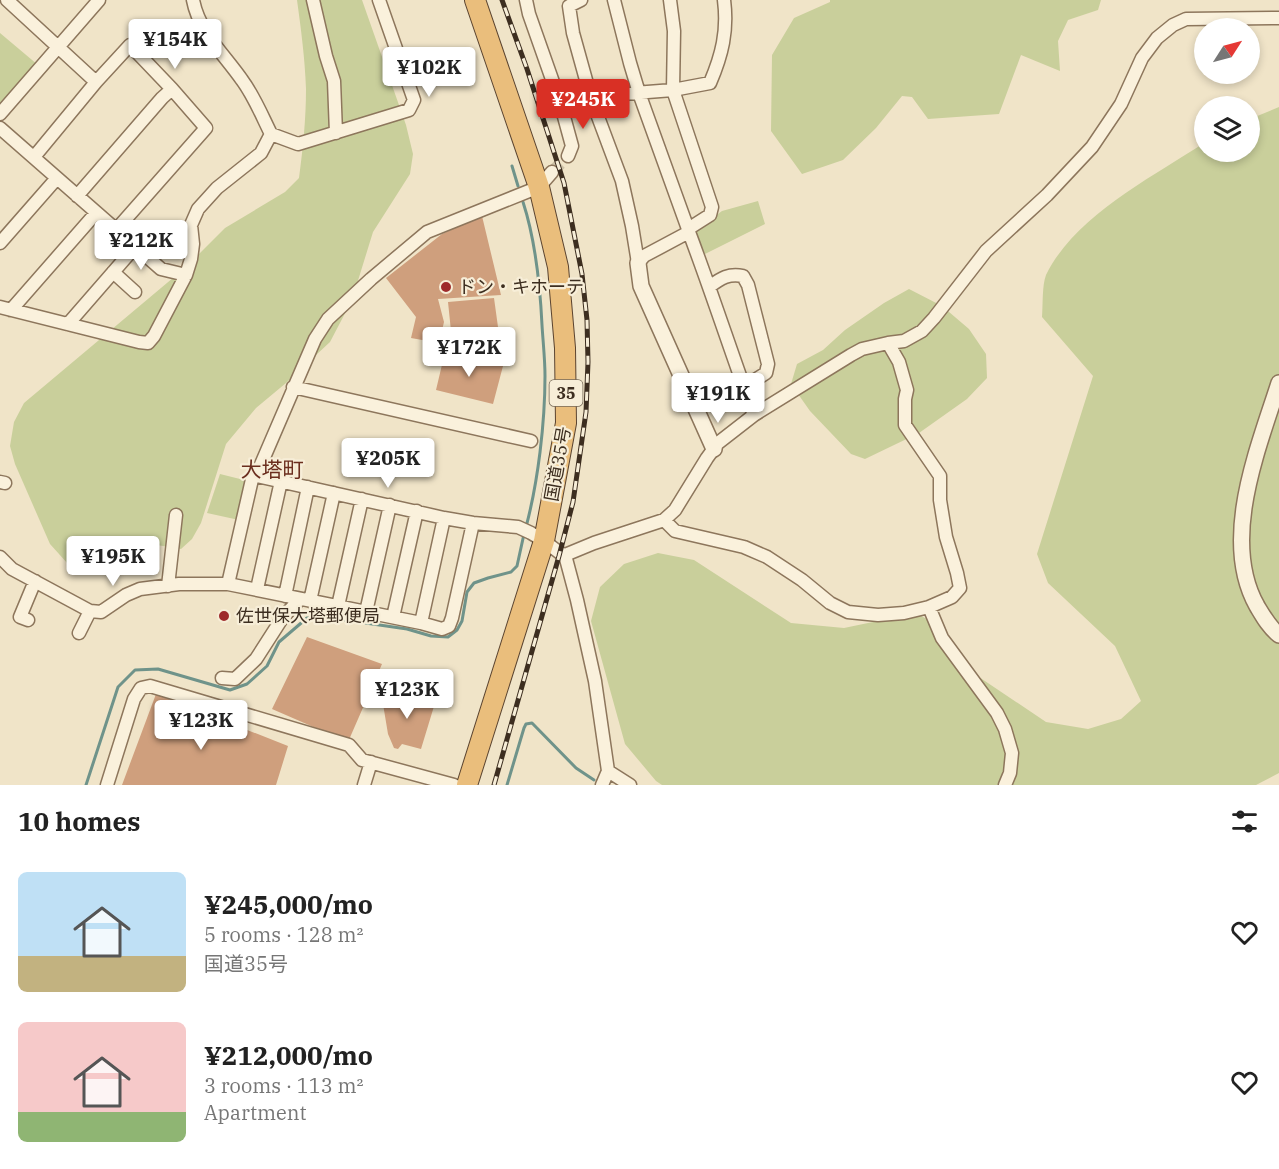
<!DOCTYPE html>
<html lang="en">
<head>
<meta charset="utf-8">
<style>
	:root { --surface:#fff; --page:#f2f2f2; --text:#222; --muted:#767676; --accent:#d93025 }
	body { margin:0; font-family:"IBM Plex Serif","Noto Sans JP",serif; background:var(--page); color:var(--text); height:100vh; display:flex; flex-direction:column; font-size:22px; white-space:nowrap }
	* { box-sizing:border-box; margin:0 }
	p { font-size:20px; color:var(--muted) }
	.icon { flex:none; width:33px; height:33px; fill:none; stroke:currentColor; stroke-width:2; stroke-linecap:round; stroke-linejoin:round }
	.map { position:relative; height:785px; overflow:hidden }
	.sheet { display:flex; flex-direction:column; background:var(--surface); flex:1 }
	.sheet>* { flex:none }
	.needle { width:39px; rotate:54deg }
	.fabs { position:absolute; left:1194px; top:18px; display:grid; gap:12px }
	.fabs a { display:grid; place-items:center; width:66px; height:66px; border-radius:50%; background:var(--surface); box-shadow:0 3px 9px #0003; font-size:30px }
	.price { position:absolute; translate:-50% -51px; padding:0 14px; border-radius:6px; background:#fff; color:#222; font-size:20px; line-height:39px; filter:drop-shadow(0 2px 3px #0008) }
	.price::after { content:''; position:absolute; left:50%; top:36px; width:18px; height:14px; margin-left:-9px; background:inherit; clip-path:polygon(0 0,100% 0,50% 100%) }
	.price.selected { background:var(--accent); color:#fff }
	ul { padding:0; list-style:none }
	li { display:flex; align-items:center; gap:18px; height:150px; padding:0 18px }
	li span { display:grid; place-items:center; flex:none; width:168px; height:120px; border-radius:9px; color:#555 }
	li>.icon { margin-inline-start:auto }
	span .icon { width:72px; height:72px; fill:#fffc; stroke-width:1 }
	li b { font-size:26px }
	h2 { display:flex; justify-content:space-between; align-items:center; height:72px; padding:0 18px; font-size:26px }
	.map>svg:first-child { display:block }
</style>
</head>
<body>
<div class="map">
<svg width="1279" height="785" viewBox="0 0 1279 785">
	<rect width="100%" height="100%" fill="#f0e4c8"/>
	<path fill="#c9cf9b" d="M297,0h65l44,125 7,29 -3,20 -37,58 -21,68 -22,42 -44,41 -30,25 -30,36 -25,79 -9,16 -11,10 -60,-10 -21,14 -17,8 -15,3 -18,-20 -35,-80 -5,-18 4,-24 10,-19 162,-136 39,-39 60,-36 14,-14c4,-30 7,-59 7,-89 -1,-30 -5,-60 -9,-89z
		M830,0h271l-3,10 -30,10 -10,21 2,30 -39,-16 -22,59 -71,5 -16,-22 -10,-1 -26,32 -33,32 -41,14 -31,-43 1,-76 22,-37 36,-16z
		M0,33l38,32 -38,42z
		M1279,107v666l-23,12h-594l-6,-4 -31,-37 -34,-123 9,-34 24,-23 34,-11 36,7 97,63 53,5 72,-15 25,14 35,48 70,47 42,7 33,-10 20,-18 -26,-55 -67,-63 -11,-29 56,-178 -51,-59c1,-12 0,-32 4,-42 28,-58 106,-98 158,-132v9h46v-33z
		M758,201l7,23 -60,30 -10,-23 27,-20z
		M909,289l33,17 27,23 17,25 1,24 -20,21 -48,34 -54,26 -14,-5 -41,-43 -19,-27 6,-20 26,-14 22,-20 39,-27z
		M220,474l28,7 -9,39 -32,-7z"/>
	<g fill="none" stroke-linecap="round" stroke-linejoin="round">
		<path stroke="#6f938a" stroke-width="3" d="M512,166l6,20
			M523,202c13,40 17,82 19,123 1,17 3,34 3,51 0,47 -7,106 -19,151
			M86,785l32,-98 17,-17 23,-1 72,21 17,-6 20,-18 12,-24 28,-24h24l76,11 24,7 17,1 9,-7 5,-9 5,-29 7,-9 14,-5 23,-6 6,-6 7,-32
			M507,785l17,-57 2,-4 6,-1 44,45 18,12"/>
	</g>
	<path fill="#cf9f7d" d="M482,216l19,79 -63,4 6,23 -5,21 -28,-5 5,-21 -30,-39 56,-44z
		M494,298l4,29 -47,4 -3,-29z
		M445,352l58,14 -10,38 -57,-14z
		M307,637l75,27 -34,78 -76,-33z
		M381,692l54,11 -14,46 -19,-5 -4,5 -4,-1 -6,-14z
		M156,694l132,52 -12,39h-154z"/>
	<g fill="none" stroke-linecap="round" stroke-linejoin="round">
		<path stroke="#ccc0a6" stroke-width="12" stroke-dasharray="12 6" stroke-linecap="butt" d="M552,172l16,-16"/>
		<defs>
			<path id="minor" d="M7,0l89,82
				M313,0l13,56 8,25 2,52
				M526,0l3,14 31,88 12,44 -4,10
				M581,0l-12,6 4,27 18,65 31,83 10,45 6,37
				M614,0l16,63 9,30 49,136
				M724,0c4,31 -2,55 -14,83l-37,7 39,117 -2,8 -22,14 1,3c23,61 43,123 65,183
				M560,102l49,-7 64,-5 1,-59 -4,-31
				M0,114l99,-114
				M0,128l161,141 25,6
				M271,134l27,10 111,-34 5,-10 -35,-100
				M34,157l62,-75 34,-37 42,44 34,39 -90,102
				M77,196l85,-98 10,-9
				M0,243l57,-65
				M638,263l6,-7 45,-24
				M113,272l22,20
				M709,287c12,-9 20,-14 34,-11l5,9 20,79 -2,9 -22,14
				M0,307l139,35 9,1 6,-7 32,-61 5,-16 2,-15 -2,-19 7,-16 19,-21 44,-35 10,-19c-9,-18 -17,-38 -29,-54 -18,-26 -43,-48 -49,-80
				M11,310l85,-97
				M68,324l67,-77
				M293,387l238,54
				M256,476l59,-137 13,-20 43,-40 56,-47 112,-45 13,-15
				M0,482l5,1
				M444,518l-23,105 -193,-39 25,-109 191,43 29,5 45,4 13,6 13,8 16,12 5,2 12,45 18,81 13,90 -6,14
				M664,520l11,11 69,16 23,10 35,23 28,23 18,9 30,3 26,-2 25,-6 23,-10 8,-9 -3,-15 -11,-36 -6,-37v-24l-35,-51v-26l2,-9 -8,-28 -11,-19
				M565,555l29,-12 70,-23 11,-10 32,-52 11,-15 36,-28 97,-60 11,-6 26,-6 16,-2 18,-10 12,-13 52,-67 61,-56 45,-48 29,-43 21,-46 15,-20 16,-13 13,-6 93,-1
				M0,557l12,12 78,42 11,1 25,-17 14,-6 39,-5h49
				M168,586l8,-71
				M257,589l24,-108
				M285,596l23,-109
				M310,601l24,-108
				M338,606l24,-107
				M929,607l13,31 55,75 8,16 7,24 -2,20 -5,12
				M366,612l24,-107
				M393,617l24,-106
				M28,620l-8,-3 15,-36
				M421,623l21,6 7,-3 3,-8 21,-95
				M79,633l11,-22
				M222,678l13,1 21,-20 27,-42 17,-18
				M608,771l22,14
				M107,785l27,-86 7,-11 9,-2 199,59 13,15 92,25
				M364,785l7,-23"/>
			<path id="tertiary" d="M638,263l3,23 73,163
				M1279,383c-21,66 -59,157 -22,223 6,10 12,21 22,29"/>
			<path id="trunk" d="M467,785l77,-244 22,-118 -1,-75 -7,-81 -19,-80 -64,-187"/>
		</defs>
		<use href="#minor" stroke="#8d765c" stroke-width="15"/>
		<use href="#tertiary" stroke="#8d765c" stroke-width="18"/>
		<use href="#trunk" stroke="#5b4430" stroke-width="22"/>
		<use href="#minor" stroke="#faf1dc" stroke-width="12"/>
		<use href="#tertiary" stroke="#faf1dc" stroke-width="15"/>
		<use href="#trunk" stroke="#eabe7c" stroke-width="20"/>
		<defs>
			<path id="rail" d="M494,785l65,-229 14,-54 13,-90 2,-50 -1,-42 -5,-46 -18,-91 -37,-114 -25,-69"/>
		</defs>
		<use href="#rail" stroke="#3d2e20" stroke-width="5"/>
		<use href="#rail" stroke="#f7eed8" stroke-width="3" stroke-dasharray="9" stroke-linecap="butt"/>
	</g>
	<g fill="#9e2a2b" stroke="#f7eed8" stroke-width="2">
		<circle cx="446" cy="287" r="6"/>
		<circle cx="224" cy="616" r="6"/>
	</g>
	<g text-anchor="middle" stroke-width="4.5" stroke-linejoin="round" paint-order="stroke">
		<rect fill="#f7eed8" stroke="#756857" stroke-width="1.5" x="549.5" y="380" width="33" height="26" rx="4.5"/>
		<g font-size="16" font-weight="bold" fill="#3d2e20">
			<text x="566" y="399">35</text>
		</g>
		<g font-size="18" fill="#3d2e20" stroke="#f7eed8" text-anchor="start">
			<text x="458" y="293">ドン・キホーテ</text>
			<text x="236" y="622">佐世保大塔郵便局</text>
		</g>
		<g font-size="18" fill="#3d2e20" stroke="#f7eed8">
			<text transform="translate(558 464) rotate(-80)" y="6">国道35号</text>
		</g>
		<g font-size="21" fill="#6b2e1e" stroke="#f7eed8">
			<text x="272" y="477">大塔町</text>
		</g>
	</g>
</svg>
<div class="fabs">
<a><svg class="needle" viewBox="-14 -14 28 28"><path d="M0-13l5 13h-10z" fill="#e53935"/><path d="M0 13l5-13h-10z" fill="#767676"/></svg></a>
<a><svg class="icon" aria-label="layers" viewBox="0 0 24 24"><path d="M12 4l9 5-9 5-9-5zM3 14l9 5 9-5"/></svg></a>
</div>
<b class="price" style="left:175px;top:70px">¥154K</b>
<b class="price" style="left:429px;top:98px">¥102K</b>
<b class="price selected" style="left:583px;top:130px">¥245K</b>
<b class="price" style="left:141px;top:271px">¥212K</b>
<b class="price" style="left:469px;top:378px">¥172K</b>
<b class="price" style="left:718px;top:424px">¥191K</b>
<b class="price" style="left:388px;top:489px">¥205K</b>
<b class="price" style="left:113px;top:587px">¥195K</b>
<b class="price" style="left:407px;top:720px">¥123K</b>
<b class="price" style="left:201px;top:751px">¥123K</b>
</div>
<section class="sheet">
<h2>10 homes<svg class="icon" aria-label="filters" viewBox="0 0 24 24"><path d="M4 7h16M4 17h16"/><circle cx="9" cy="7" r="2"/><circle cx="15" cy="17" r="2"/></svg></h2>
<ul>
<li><span style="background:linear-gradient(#bfe0f5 70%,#c2b280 0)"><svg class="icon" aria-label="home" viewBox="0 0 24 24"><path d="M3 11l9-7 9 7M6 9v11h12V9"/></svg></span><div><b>¥245,000/mo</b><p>5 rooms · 128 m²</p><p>国道35号</p></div><svg class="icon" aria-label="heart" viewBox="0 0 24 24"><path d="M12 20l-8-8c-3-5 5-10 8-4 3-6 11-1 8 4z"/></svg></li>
<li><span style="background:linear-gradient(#f6c9c9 75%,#8fb573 0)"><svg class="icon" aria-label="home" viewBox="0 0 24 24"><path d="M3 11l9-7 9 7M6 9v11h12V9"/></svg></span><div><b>¥212,000/mo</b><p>3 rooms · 113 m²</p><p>Apartment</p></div><svg class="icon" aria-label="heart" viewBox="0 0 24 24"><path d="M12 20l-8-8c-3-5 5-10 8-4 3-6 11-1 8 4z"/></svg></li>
</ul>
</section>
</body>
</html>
